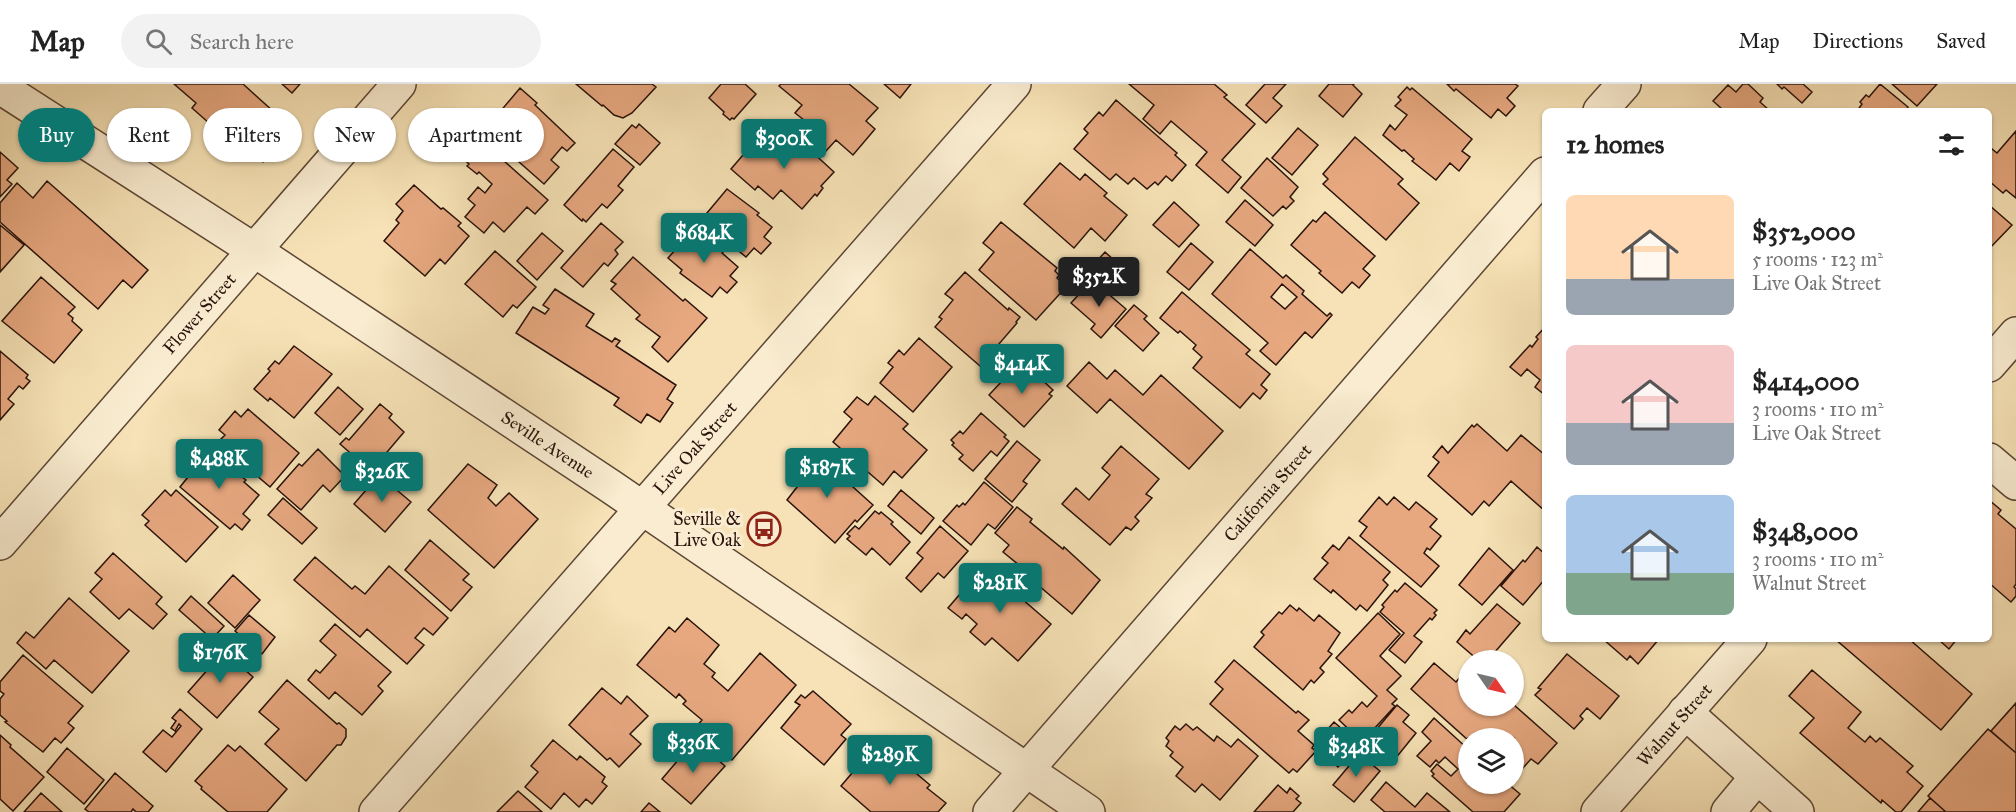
<!DOCTYPE html>
<html lang="en">
<head>
<meta charset="utf-8">
<style>
	:root { --surface:#fff; --page:#f2f2f2; --text:#222; --muted:#767676; --line:#e0e0e0; --accent:#0f766e }
	body { margin:0; font-family:"IM FELL Great Primer",serif; background:var(--page); color:var(--text); height:100vh; display:flex; flex-direction:column; font-size:22px; white-space:nowrap }
	* { box-sizing:border-box; margin:0 }
	p { font-size:20px; color:var(--muted) }
	.icon { flex:none; width:33px; height:33px; fill:none; stroke:currentColor; stroke-width:2; stroke-linecap:round; stroke-linejoin:round }
	.map { position:relative; flex:1; overflow:hidden }
	.details { position:absolute; left:1542px; top:24px; width:450px; height:534px; display:flex; flex-direction:column; background:var(--surface); border-radius:9px; box-shadow:0 2px 4px #0004 }
	.details>* { flex:none }
	.banner { position:absolute; left:18px; top:24px; width:570px; height:54px; display:flex; gap:12px }
	.needle { width:39px; rotate:124deg }
	.controls { position:absolute; left:1458px; top:566px; display:grid; gap:12px }
	.controls a { display:grid; place-items:center; width:66px; height:66px; border-radius:50%; background:var(--surface); box-shadow:0 2px 4px #0004; font-size:30px }
	.price { position:absolute; translate:-50% -51px; padding:0 14px; border-radius:6px; background:var(--accent); color:#fff; font-size:20px; line-height:39px; filter:drop-shadow(0 2px 3px #0008) }
	.price::after { content:''; position:absolute; left:50%; top:36px; width:18px; height:14px; margin-left:-9px; background:inherit; clip-path:polygon(0 0,100% 0,50% 100%) }
	.price.on { background:#222; color:#fff }
	ul { padding:0; list-style:none }
	li { display:flex; align-items:center; gap:18px; height:150px; padding:0 24px }
	li span { display:grid; place-items:center; flex:none; width:168px; height:120px; border-radius:9px; color:#555 }
	li>.icon { margin-inline-start:auto }
	span .icon { width:72px; height:72px; fill:#fffc; stroke-width:1 }
	li b { font-size:26px }
	h2 { display:flex; justify-content:space-between; align-items:center; height:72px; padding:0 24px; font-size:26px }
	.pill { padding:0 21px; border-radius:27px; background:var(--surface); box-shadow:0 2px 4px #0004; font-size:21px; line-height:54px }
	.pill.on { background:var(--accent); color:#fff }
	header { display:flex; align-items:center; gap:36px; box-sizing:border-box; height:84px; padding:0 30px; background:var(--surface); border-bottom:2px solid var(--line) }
	header strong { font-size:28px }
	nav { display:flex; gap:33px; margin-inline-start:auto; font-size:21px }
	.search { width:420px; height:54px; background:var(--page); display:flex; align-items:center; gap:15px; box-sizing:border-box; padding:0 21px; border-radius:33px; color:var(--muted); font-size:22px }
	.map>svg:first-child { display:block }
</style>
</head>
<body>
<header>
<strong>Map</strong>
<div class="search"><svg class="icon" aria-label="search" viewBox="0 0 24 24"><circle cx="10" cy="10" r="6"/><path d="M15 15l6 6"/></svg>Search here</div>
<nav><a>Map</a><a>Directions</a><a>Saved</a></nav>
</header>
<div class="map">
<svg width="2016" height="728" viewBox="0 0 2016 728">
	<rect width="100%" height="100%" fill="#f6e2b6"/>
	<filter id="stains"><feTurbulence type="fractalNoise" baseFrequency=".00333" numOctaves="4"/><feColorMatrix values="0 0 0 0 .2 0 0 0 0 .09 0 0 0 0 .02 0 0 0 .5 -.17"/></filter>
	<radialGradient id="worn" r=".72"><stop offset=".6" stop-color="#630" stop-opacity="0"/><stop offset="1" stop-color="#630" stop-opacity=".3"/></radialGradient>
	<path fill="#e7a880" stroke="#29120a" stroke-width="1.5" fill-rule="evenodd" d="M174,0h69l50,45 -30,33 -23,-22 -5,6 -43,-38 4,-5z
		M282,0h18l-8,9z
		M576,0h76l4,3 -24,26 -9,5 -9,-3 -11,-10 -1,1z
		M721,0h24l11,10 -22,25 -2,-1 -2,2 -7,-6 1,-2 -15,-14z
		M781,0h68l29,24 -12,13 9,8 -22,26 -17,-15 -10,11 -19,-17 6,-7 -18,-14 7,-8 -23,-19z
		M884,0h27l-11,14z
		M1129,0h85l13,11 -3,2 31,27 -33,36 19,17 -13,16 -32,-28 11,-13 -36,-31 -11,13 -17,-15 11,-14z
		M1265,0h21l-13,14 9,8 -16,17 -20,-18z
		M1329,0h25l-1,1 9,9 -19,23 -24,-21z
		M1447,0h68l3,2 -11,12 8,8 -9,10 -8,-7 -7,9 -35,-29 -2,2z
		M1743,0h5l15,14 -3,4 10,9h-50l2,-2 -9,-8 15,-16 8,7z
		M1777,0h26l9,8 -10,11 -18,-16 -2,2z
		M1880,0l28,23 -3,4h-48l5,-7 -2,-2 6,-7 3,2z
		M1892,0h45l-20,22z
		M1407,3l3,3 2,-2 60,51 -10,12 8,6 -11,14 -9,-8 -14,17 -24,-19 2,-2 -10,-9 -2,1 -19,-16 7,-10 5,5 12,-15 -12,-9 6,-6 -3,-3z
		M520,4l17,15 -2,2 40,38 -8,8 -5,-4 -11,13 8,7 -15,17 -60,-53z
		M1116,16l61,53 -2,2 11,10 -14,16 -6,-5 -8,9 -3,-3 -8,7 -13,-11 -6,6 -12,-10 -6,6 -36,-31 14,-16 -4,-4 15,-17 4,4z
		M639,40l21,19 -20,22 -25,-21 17,-19 4,3z
		M786,44l48,44 -13,14 2,2 -6,8 -2,-2 -13,15 -21,-19 -8,9 -15,-13 -3,4 -24,-21 24,-28 17,16 4,-4 -6,-6z
		M1298,44l20,17 -26,30 -20,-17z
		M2016,47v67l-10,-8 -3,3 -14,-12v-29l3,-3 5,4z
		M1355,53l48,42 -5,5 21,19 -33,37 -63,-56 5,-5 -5,-5z
		M478,54l70,62 -13,14 -8,-7 -23,25 -11,-10 -9,11 -19,-16 10,-12 -7,-6 10,-12 7,6 7,-9 -13,-12 -2,2 -10,-8 2,-2 -8,-7z
		M613,65l21,18 -16,19 5,4 -16,18 -5,-4 -16,18 -3,-3 -1,2 -18,-16z
		M0,68l18,16 -11,12 5,4 -12,13z
		M1267,74l31,29 -8,10 4,4 -8,8 -3,-3 -10,10 -32,-28z
		M1060,79l20,17 5,-6 22,19 -3,3 23,19 -22,26 -14,-13 -17,20 -50,-44z
		M47,97l101,89 -16,18 -9,-8 -25,29 -98,-87v-19l17,-20 16,15z
		M414,101l27,24 2,-1 18,15 -3,3 11,10 -24,28 -5,-5 -15,17 -41,-35 15,-18 -3,-3 7,-9 -7,-7z
		M727,105l32,24 -2,2 15,12 -8,10 7,6 -10,11 -7,-6 -8,9 -17,-14 -2,2 -12,-10 2,-3 -15,-13z
		M1245,116l28,25 -18,21 -29,-24z
		M1174,118l25,23 -20,22 -26,-22z
		M1989,121l23,20 -23,24z
		M1325,128l50,44 -12,13 7,6 -11,13 -7,-6 -10,11 -23,-20 2,-2 -30,-26 22,-25 3,2z
		M1001,138l56,46 -2,3 4,4 -2,3 9,9 -30,33 -57,-50 15,-18 -11,-9z
		M601,139l22,19 -8,8 3,4 -10,12 -4,-3 -21,24 -22,-19z
		M0,141l24,20 -24,27z
		M694,145l13,11 2,-2 15,13 -2,2 16,14 -8,9 7,6 -10,11 -7,-6 -8,10 -32,-24 2,-3 -14,-12z
		M542,149l21,18 -26,29 -20,-19z
		M1191,159l22,19 -24,28 -22,-18z
		M1250,165l33,29 3,-3 18,16 -2,3 25,22 3,-3 2,2 -20,23 -7,-6 -29,33 -16,-14 8,-8 -56,-49zM1282,200l15,13 -12,12 -14,-12z
		M495,167l41,36 -19,21 -4,-3 -10,12 -38,-33z
		M1105,168l21,19 -18,21 -22,-19z
		M633,173l50,44 2,-2 22,19 -39,44 -16,-15 8,-10 -24,-18 4,-4 -29,-26 5,-5 -5,-3z
		M965,188l43,38 1,-2 11,9 -4,5 1,1 -37,43 -45,-39 7,-8 -3,-2 14,-17 -8,-6z
		M41,193l34,30 -7,7 5,4 -1,3 10,9 -28,33 -52,-42z
		M1092,196l34,29 -25,29 -10,-9 4,-5 -24,-21z
		M555,205l39,25 -8,12 26,16 3,-4 5,3 -4,5 60,39 -9,14 6,4 -13,19 -13,-8 -6,9 -27,-18 5,-7 -103,-65 17,-26 12,7 4,-5 -6,-4z
		M1182,208l68,58 -4,4 24,20 -9,11 6,5 -7,9 -7,-6 -13,15 -47,-40 9,-11 -9,-8 3,-4 -16,-14 -2,2 -18,-15z
		M1134,221l13,11 -3,3 15,14 -16,18 -28,-25z
		M1545,243v68l-10,-8 5,-7 -13,-11 -6,7 -11,-9 20,-22 2,2 6,-8 -2,-2z
		M919,254l33,29 -39,45 -33,-29 13,-16 -5,-4 11,-13 5,5z
		M294,262l38,28 -38,44 -24,-20 -2,3 -14,-12 16,-18 -2,-2 7,-8 4,3z
		M0,267l28,24 -2,3 4,3 -7,8 -4,-3 -11,13 6,5 -14,16z
		M1089,278l18,17 8,-9 28,25 18,-20 62,56 -34,38 -79,-70 -13,14 -30,-27z
		M1017,281l18,16 4,-4 14,13 -4,4 3,2 -28,31 -35,-32z
		M338,303l25,22 -23,26 -25,-22z
		M875,312l33,28 -5,5 24,21 -25,28 -8,-7 -11,14 -50,-43 19,-23 -8,-7 13,-15 11,8z
		M380,320l12,10 -3,4 15,14 -33,39 -31,-27 6,-6 3,2z
		M248,325l51,44 -29,34 -52,-45 7,-7 -6,-5 16,-19 6,6z
		M981,329l25,22 -2,2 5,4 -12,15 -6,-5 -18,20 -14,-12 4,-4 -11,-10 2,-2 -3,-3 9,-9 3,3z
		M1477,340l30,27 14,-16 24,20v56l-34,-30 -22,25 -5,-5 -12,14 -44,-39 11,-14 -6,-5 9,-11 6,7 24,-28 2,2z
		M1017,357l23,19 -17,21 4,3 -15,18 -27,-23z
		M1121,362l38,33 -13,15 6,4 -17,19 4,4 -8,9 -5,-3 -16,18 -48,-41 14,-16 13,12 21,-25 -8,-7z
		M318,365l27,27 -15,16 -7,-7 -22,25 -24,-21 22,-25 3,2z
		M209,368l37,28 -2,2 15,13 -16,19 7,6 -8,10 -7,-6 -5,5 -50,-42 8,-10 -7,-6 14,-16 6,7z
		M822,375l51,46 -16,17 -2,-2 -20,23 -48,-43 10,-13 -9,-8 14,-15 6,6 8,-10 3,3z
		M468,380l29,21 -9,13 8,8 13,-13 29,26 -44,49 -66,-58z
		M379,391l32,27 -26,30 -31,-28z
		M984,398l29,25 -18,22 -7,-5 -17,21 -28,-24 14,-16 2,2 4,-4 2,2z
		M165,406l6,6 5,-6 42,37 -32,35 -41,-37 4,-4 -7,-6z
		M901,406l33,28 -13,16 -33,-28z
		M1379,413l8,8 7,-8 15,13 7,-8 21,17 -7,8 11,9 -11,14 -3,-2 -3,5 15,13 -18,21 -61,-51 7,-9 -8,-6z
		M283,414l34,30 -15,16 -34,-29z
		M1989,416l12,10 -3,4 18,15v55l-2,3 2,2v7l-5,6 -22,-19z
		M1017,423l15,12 -2,3 33,27 1,-2 36,33 -28,34 -47,-40 -3,3 -9,-7 6,-5 -16,-13 6,-7 -14,-12z
		M875,427l4,3 2,-2 12,10 -2,2 19,18 -20,23 -18,-17 -6,7 -19,-16 3,-3 -3,-2 8,-8 4,3z
		M940,442l28,25 -24,27 -6,-5 -17,19 -15,-14 17,-20 -6,-5z
		M1349,453l41,35 -7,8 5,5 -21,26 -7,-6 -4,5 -23,-20 -2,3 -17,-14 14,-16 -6,-5 11,-13 6,5z
		M430,456l39,34 -6,6 9,7 -21,24 -46,-41z
		M1537,463l8,7v25l-22,26 -22,-19 22,-26 2,2z
		M1489,464l24,22 -31,35 -23,-20z
		M113,469l49,44 -6,7 11,10 -14,15 -24,-20 -10,10 -29,-27 12,-13 -7,-6z
		M315,473l37,32 3,-3 10,8 24,-28 59,52 -15,17 -9,-7 -9,10 9,7 -17,19 -40,-35 -7,8 -66,-57z
		M984,482l67,58 -33,37 -26,-23 -7,7 -15,-13 7,-8 -11,-10 -4,5 -14,-11z
		M233,491l27,25 -25,28 -27,-25z
		M1405,499l32,27 -3,3 2,2 -4,5 -2,-2 -16,18 8,6 -17,21 -16,-13 15,-17 -24,-21 4,-5 -2,-2 13,-15 2,2z
		M191,512l33,30 -12,13 -33,-29z
		M69,514l60,53 -37,42 -38,-33 -8,9 -29,-26 9,-11 8,6z
		M1497,520l23,19 -32,37h-10l-21,-18 9,-12 4,4z
		M1290,521l7,6 2,-3 15,13 5,-6 21,18 -12,18 4,3 -12,14 4,4 -10,11 -3,-3 -8,10 -49,-43 10,-12 -3,-3 18,-20 3,2z
		M1378,529l22,21 -20,22 21,20 -14,14 10,9 -5,5 3,2 -33,36 -23,-22 10,-10 3,3 10,-11 5,5 10,-11 -41,-38z
		M249,531l26,22 -13,17 -27,-23z
		M687,534l32,27 -15,19 11,9 -3,4 16,14 32,-38 36,32 -64,75 -37,-32 7,-8 -19,-16 3,-3 -7,-7 -3,4 -39,-33 32,-38 6,5z
		M335,540l56,48 -13,14 5,5 -21,24 -27,-23 -6,7 -21,-19 8,-10 4,3 16,-18 -16,-14z
		M1603,555h56l-21,25 -8,-8 -3,4z
		M1835,555h74l63,55 -31,36z
		M1938,555h19l-8,10z
		M224,567l29,26 -36,41 -29,-26z
		M1567,570l52,42 -19,23 -13,-11 -7,8 3,3 -9,10 -39,-34 6,-6 -3,-1z
		M23,571l60,51 -15,17 6,5 -13,15 -6,-5 -12,14 -38,-30 2,-1 -7,-6v-16l4,-5 -4,-3v-9z
		M1234,576l62,53 2,-2 11,9 -11,11 16,14 -2,3 4,3 -19,21 -4,-3 -4,4 -79,-69 13,-15 -8,-7z
		M1434,579l22,19 12,-14v37h46l43,38 -19,21 -7,-5 -9,10 -8,-7v-24h-29l-4,-3 -3,3h-10v2l-57,-51z
		M1812,586l49,42 -13,16 17,14 5,-6 6,6 4,-4 33,28 -6,6 16,14 -22,26h-5l-14,-12 -1,3 -81,-70 14,-15 -25,-22z
		M287,596l50,44 2,-1 7,6v8l-5,8h-4l-31,36 -41,-37 14,-15 -20,-17z
		M602,604l19,16 6,-8 21,20 -18,18 11,10 -22,23 -9,-9 -3,2 -38,-35z
		M813,607l38,33 -10,11 5,4 -22,26 -43,-37 19,-23 -5,-3 6,-7 4,3z
		M2016,619v50l-25,-22z
		M1397,621l12,10 -6,7 13,11 -21,26 -25,-22z
		M180,625l22,20 -36,43 -23,-20 20,-22 9,7 9,-11 -2,-2 -4,7 -4,-3 5,-7 -4,-3z
		M1434,634l34,31v34h39l13,11 -16,18h-31l-41,-36 2,-2 -3,-3 6,-7 14,12 7,-7 -13,-12 -6,6 -3,-3 -6,7 -13,-11 14,-15 -9,-9z
		M1334,638l25,22 -21,23 -20,-18 6,-7 -4,-4z
		M1186,640l7,6 4,-3 17,14 3,-5 14,11 7,-8 20,17 -38,44 -18,-16 -7,8 -19,-16 7,-9 -13,-11 3,-4 -7,-6 3,-5 -3,-3 9,-12 5,4z
		M1988,645l28,24v59h-70l-18,-16z
		M0,651l11,10 -1,2 34,30 -31,34 -13,-12z
		M553,656l24,20 3,-4 25,21 -3,5 5,4 -15,18 -6,-5 -7,8 -15,-14 -13,16 -26,-22 13,-15 -7,-6z
		M228,661l7,6 5,-5 47,43 -20,23h-39l-27,-23 1,-2 -7,-6z
		M876,661l20,16 2,-3 32,27 -3,3 19,15 -8,9h-67l-30,-26z
		M690,662l15,14 6,-6 14,12 -34,38 -29,-25z
		M67,664l37,32 -20,24 -37,-32z
		M1359,670l21,17 -26,31 -21,-17z
		M115,689l38,33 -5,6h-12l-3,-3 -2,3h-42l-4,-3z
		M1386,698l29,25 12,-14 23,19h-65l-14,-12z
		M1278,701l9,8 3,-5 9,8 -3,3 5,4 -8,9h-39z
		M518,707l24,21h-45z
		M41,709l21,19h-38z
		M1930,714l16,14h-28z
		M649,719l11,9h-19z"/>
	<g fill="none" stroke-linecap="round" stroke-linejoin="round">
		<defs>
			<g id="minor">
				<path id="s1" d="M0,3l254,163 356,236 478,326"/>
				<path d="M1600,27l24,-27"/>
				<path d="M1989,281l27,-31"/>
				<path d="M1989,376l27,23"/>
				<path id="s2" d="M0,459l399,-459"/>
				<path d="M1685,628l112,100"/>
				<path id="s3" d="M376,728l638,-728"/>
				<path id="s4" d="M990,728l555,-638"/>
				<path id="s5" d="M1598,728l152,-173"/>
				<path d="M1728,728l29,-35"/>
			</g>
		</defs>
		<use href="#minor" stroke="#5c4635" stroke-width="36"/>
		<use href="#minor" stroke="#f9ecd0" stroke-width="33"/>
	</g>
	<defs>
		<symbol id="bus-ring" viewBox="-11 -11 22 22"><circle r="9.5" fill="#f9ecd0" stroke="#8f2418" stroke-width="1.5"/><path d="M-5-6H5V4H4V6H2V4H-2V6H-4V4H-5ZM-3.5-4V0h7V-4ZM-3.5 1.2v1.5H-2V1.2ZM2 1.2v1.5H3.5V1.2Z" fill="#8f2418"/></symbol>
	</defs>
	<g fill-rule="evenodd">
		<use href="#bus-ring" x="745" y="426" width="38" height="38"/>
	</g>
	<g text-anchor="middle" stroke-width="6" stroke-linejoin="round" paint-order="stroke">
		<g font-size="18" fill="#29120a" stroke="#f9ecd0">
			<text dy="6" stroke="none"><textPath href="#s2" startOffset="304">Flower Street</textPath></text>
			<text dy="6" stroke="none"><textPath href="#s1" startOffset="654">Seville Avenue</textPath></text>
			<text dy="6" stroke="none"><textPath href="#s3" startOffset="484">Live Oak Street</textPath></text>
			<text dy="6" stroke="none"><textPath href="#s4" startOffset="423">California Street</textPath></text>
			<text dy="6" stroke="none"><textPath href="#s5" startOffset="116">Walnut Street</textPath></text>
		</g>
		<g font-size="18" fill="#29120a" stroke="#f9ecd0" text-anchor="end">
			<text x="741" y="441">Seville &amp;<tspan x="741" dy="21">Live Oak</tspan></text>
		</g>
	</g>
	<rect width="100%" height="100%" filter="url(#stains)"/>
	<rect width="100%" height="100%" fill="url(#worn)"/>
</svg>
<div class="controls">
<a><svg class="needle" viewBox="-14 -14 28 28"><path d="M0-13l5 13h-10z" fill="#e53935"/><path d="M0 13l5-13h-10z" fill="#767676"/></svg></a>
<a><svg class="icon" aria-label="layers" viewBox="0 0 24 24"><path d="M12 4l9 5-9 5-9-5zM3 14l9 5 9-5"/></svg></a>
</div>
<b class="price" style="left:784px;top:86px">$300K</b>
<b class="price" style="left:704px;top:180px">$684K</b>
<b class="price on" style="left:1099px;top:224px">$352K</b>
<b class="price" style="left:1022px;top:311px">$414K</b>
<b class="price" style="left:219px;top:406px">$488K</b>
<b class="price" style="left:827px;top:415px">$187K</b>
<b class="price" style="left:382px;top:419px">$326K</b>
<b class="price" style="left:1000px;top:530px">$281K</b>
<b class="price" style="left:220px;top:600px">$176K</b>
<b class="price" style="left:693px;top:690px">$336K</b>
<b class="price" style="left:1356px;top:694px">$348K</b>
<b class="price" style="left:890px;top:702px">$289K</b>
<div class="banner">
<a class="pill on">Buy</a>
<a class="pill">Rent</a>
<a class="pill">Filters</a>
<a class="pill">New</a>
<a class="pill">Apartment</a>
</div>
<section class="details">
<h2>12 homes<svg class="icon" aria-label="filters" viewBox="0 0 24 24"><path d="M4 7h16M4 17h16"/><circle cx="9" cy="7" r="2"/><circle cx="15" cy="17" r="2"/></svg></h2>
<ul>
<li><span style="background:linear-gradient(#ffd9b3 70%,#9aa5b1 0)"><svg class="icon" aria-label="home" viewBox="0 0 24 24"><path d="M3 11l9-7 9 7M6 9v11h12V9"/></svg></span><div><b>$352,000</b><p>5 rooms · 123 m²</p><p>Live Oak Street</p></div></li>
<li><span style="background:linear-gradient(#f6c9c9 65%,#9aa5b1 0)"><svg class="icon" aria-label="home" viewBox="0 0 24 24"><path d="M3 11l9-7 9 7M6 9v11h12V9"/></svg></span><div><b>$414,000</b><p>3 rooms · 110 m²</p><p>Live Oak Street</p></div></li>
<li><span style="background:linear-gradient(#a9c7e8 65%,#7fa58c 0)"><svg class="icon" aria-label="home" viewBox="0 0 24 24"><path d="M3 11l9-7 9 7M6 9v11h12V9"/></svg></span><div><b>$348,000</b><p>3 rooms · 110 m²</p><p>Walnut Street</p></div></li>
</ul>
</section>
</div>
</body>
</html>
